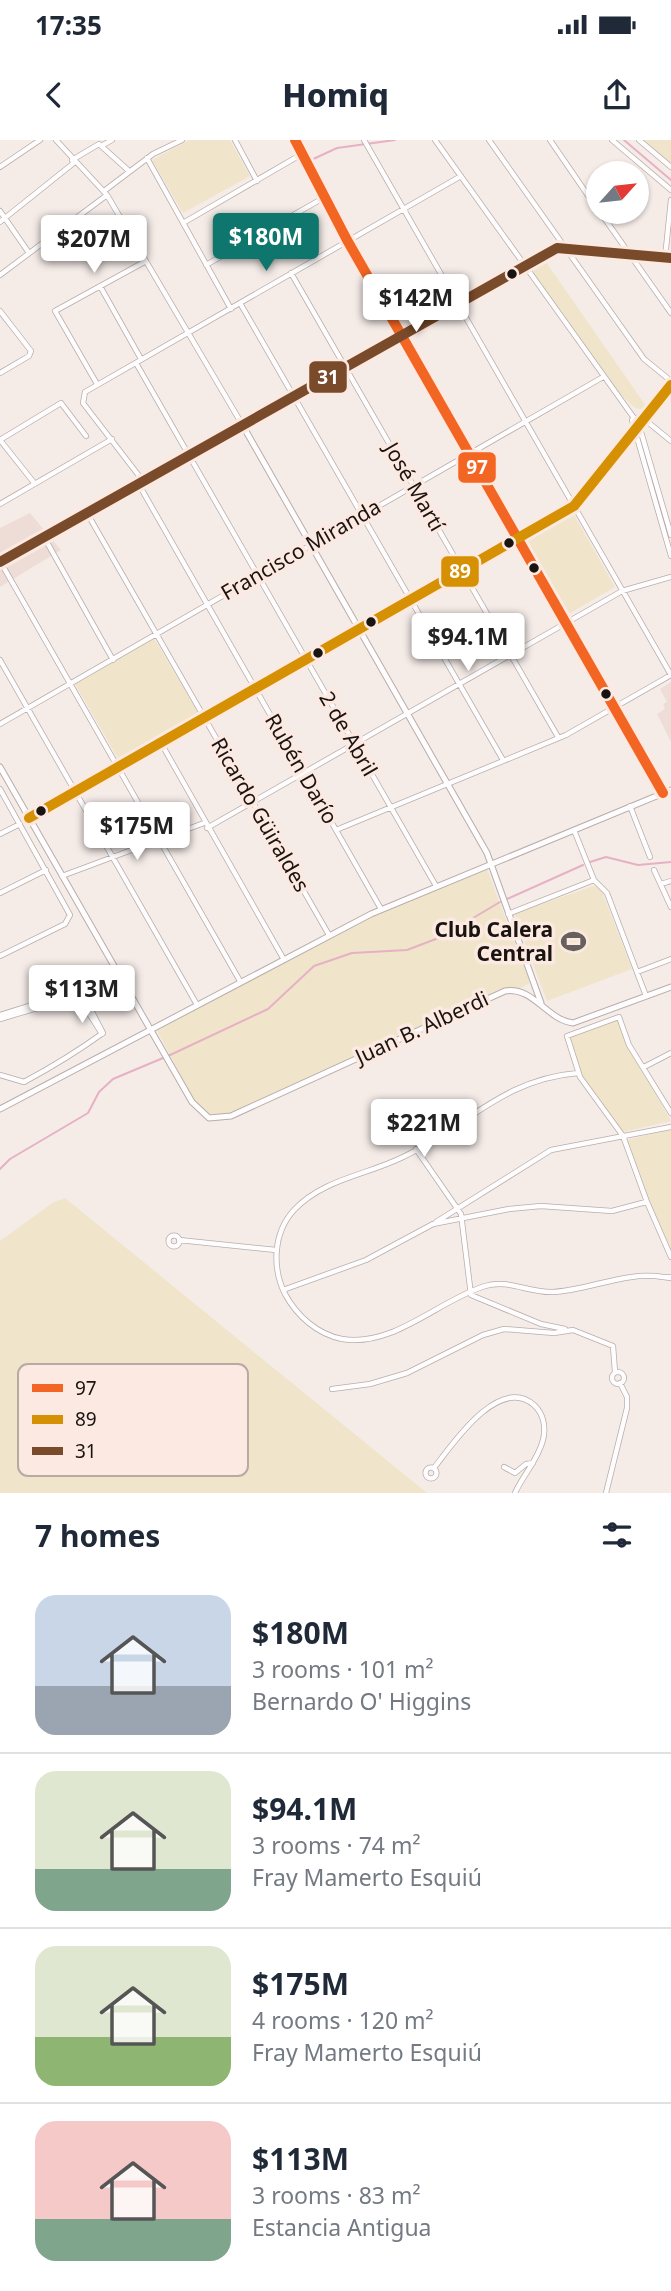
<!DOCTYPE html>
<html lang="en">
<head>
<meta charset="utf-8">
<style>
	:root { --surface:#fff; --page:#f6f6f7; --text:#1f2937; --muted:#747a83; --line:#e0e1e3; --accent:#0f766e }
	body { margin:0; font-family:"Noto Sans",sans-serif; background:var(--page); color:var(--text); height:100vh; display:flex; flex-direction:column; font-size:26px; white-space:nowrap }
	* { box-sizing:border-box; margin:0 }
	p { font-size:23px; color:var(--muted) }
	.icon { flex:none; width:38px; height:38px; fill:none; stroke:currentColor; stroke-width:2; stroke-linecap:round; stroke-linejoin:round }
	.map { position:relative; height:1353px; overflow:hidden }
	.details { display:flex; flex-direction:column; background:var(--surface); flex:1 }
	.details>* { flex:none }
	.needle { width:46px; rotate:63deg }
	.fabs { position:absolute; left:586px; top:21px; display:grid; gap:14px }
	.fabs a { display:grid; place-items:center; width:63px; height:63px; border-radius:50%; background:var(--surface); box-shadow:0 2px 5px #0004; font-size:35px }
	.price { position:absolute; translate:-50% -60px; padding:0 16px; border-radius:7px; background:#fff; color:#222; font-size:23px; line-height:46px; filter:drop-shadow(0 2px 4px #0008) }
	.price::after { content:''; position:absolute; left:50%; top:42px; width:21px; height:16px; margin-left:-10px; background:inherit; clip-path:polygon(0 0,100% 0,50% 100%) }
	.price.active { background:var(--accent); color:#fff }
	ul { padding:0; list-style:none }
	li { display:flex; align-items:center; gap:21px; height:175px; padding:0 35px }
	li+li { border-top:2px solid var(--line) }
	li span { display:grid; place-items:center; flex:none; width:196px; height:140px; border-radius:21px; color:#555 }
	li>.icon { margin-inline-start:auto }
	span .icon { width:84px; height:84px; fill:#fffc; stroke-width:1 }
	li b { font-size:30px }
	h2 { display:flex; justify-content:space-between; align-items:center; height:84px; padding:0 35px; font-size:30px }
	.status { display:flex; justify-content:space-between; align-items:center; height:49px; padding:0 35px; background:var(--surface); direction:ltr }
	.status svg { height:19px; fill:currentColor }
	header { display:flex; justify-content:space-between; align-items:center; height:91px; padding:0 35px; background:var(--surface); font-size:32px; font-weight:800 }
	.map>svg:first-child { display:block }
</style>
</head>
<body>
<div class="status"><b>17:35</b><svg viewBox="0 0 49 12"><path d="M0 12V9h3v3zM5 12V6h3v6zM10 12V3h3v9zM15 12V0h3v12zM26 1h20v11H26zM47 4h2v5h-2z"/></svg></div>
<header><svg class="icon" aria-label="back" viewBox="0 0 24 24"><path d="M15 5l-7 7 7 7"/></svg>Homiq<svg class="icon" aria-label="share" viewBox="0 0 24 24"><path d="M12 15V3M7 8l5-5 5 5M5 13v7h14v-7"/></svg></header>
<div class="map">
<svg width="671" height="1353" viewBox="0 0 671 1353">
	<rect width="100%" height="100%" fill="#f5ece8"/>
	<path fill="#eeddd6" d="M30,373l31,37 -61,37v-59z
		M671,542v60l-14,-28 8,-5 -2,-5 4,-2 -7,-13z"/>
	<path fill="#f0e5ca" d="M189,0h41l20,36 -67,37 -31,-53z
		M644,0h27v24z
		M546,122l100,144 -1,4 -10,-2 -15,-14 -87,-121 2,-7z
		M572,371l43,76 -48,28 -44,-76z
		M154,498l46,78 -80,46 -45,-78z
		M487,729l43,114 -9,5 -21,1 -270,125 -22,2 -13,-14 -39,-73 224,-116z
		M593,746l8,3 31,80 -85,32 -33,-87z
		M616,879l3,2 8,22 44,78 -48,11 -42,-58 -12,-36z
		M671,989v121l-24,-51 -20,-59z
		M65,1058l362,295h-427v-252l54,-39z"/>
	<g fill="none" stroke-linecap="round" stroke-linejoin="round">
		<path stroke="#e6b1c4" stroke-width="2" d="M624,0l47,40
			M309,21l28,-13 58,-8
			M590,722l16,-5 32,8 33,-3
			M507,759l76,-34
			M168,916l100,-47 46,-43 38,-13 55,-3 34,-13 59,-35
			M0,1029l10,-10 78,-46 11,-21 14,-13 50,-21"/>
		<defs>
			<path id="minor" d="M56,0l51,55 136,231
				M235,0l22,41
				M295,0l52,100 316,553
				M364,0l307,535
				M435,0l204,285 32,110
				M489,0l155,219 27,22
				M550,0l48,70
				M612,0l59,50
				M639,0l32,27
				M103,5l9,-5
				M147,18l84,151
				M72,20l27,-16 30,27
				M0,27l40,-27
				M104,51l49,-37 29,-14
				M0,71l29,42
				M600,72l71,101
				M0,82l75,-60
				M183,83l119,-69
				M665,118l6,-58
				M206,125l119,-68
				M291,133l267,464
				M0,135l107,-80
				M100,146l41,73
				M240,163l263,457
				M0,171l31,40 -2,5 -29,17
				M136,223l300,523
				M97,244l-42,-73 91,-50
				M644,279l27,22
				M632,280l39,136
				M0,300l61,-37 25,33
				M0,300l35,44
				M143,341l-60,-78 2,-11 376,-216
				M138,343l243,426
				M0,364l112,-65
				M87,373l242,422
				M44,397l69,123
				M0,421l240,420
				M0,520l196,343
				M0,584l603,-347
				M161,603l122,215
				M0,649l70,126 -5,9 -65,32
				M630,666l20,51
				M29,678l545,-312 97,-121
				M207,688l415,-237 49,-14
				M336,690l230,-95 105,-60
				M574,690l20,50 13,13 39,103
				M0,694l20,-10
				M654,730l17,37
				M62,736l142,-53
				M661,744l10,-3
				M0,753l46,-23
				M508,774l86,-34
				M637,832l34,-13
				M74,853l4,-19 4,-3 4,6 -5,18
				M0,875l74,-23 8,1
				M0,879l78,-23 24,38
				M644,927l27,-14
				M578,933c-75,6 -112,54 -175,84 -36,18 -80,22 -109,53 -21,23 -22,58 -9,84 12,22 32,40 57,45 51,9 97,-39 143,-53 24,-7 44,7 68,6 37,-2 72,-21 110,-15
				M0,935l24,7c28,-15 54,-31 79,-49l-21,-40
				M671,973l-42,-68 -10,-28 -52,19 13,41 43,59 24,66 24,55
				M416,1009l45,65 10,81 70,29 24,5
				M436,1082l115,-72 120,-23
				M168.5 1101a5.5 5.5 0 1 1 11 0a5.5 5.5 0 1 1-11 0Z
				M179,1100l97,10
				M671,1137h-8l8,1
				M283,1150l83,-30 67,-36 76,-15 32,-3 71,5 34,-9
				M612 1238a6 6 0 1 1 12 0a6 6 0 1 1-12 0Z
				M332,1249l38,-5 37,-11 76,-38 21,-6 50,4 19,-3 40,16 2,26
				M504,1327l11,6 11,-9 7,-1
				M425.5 1333a5.5 5.5 0 1 1 11 0a5.5 5.5 0 1 1-11 0Z
				M434,1328c17,-22 65,-94 100,-63 10,9 12,23 9,35 -5,20 -20,35 -28,53
				M606,1353l21,-85v-11l-7,-14"/>
			<path id="tertiary" d="M243,286l244,427 54,150
				M0,422l557,-314 114,10
				M0,627l192,335 17,16 22,-2 274,-125c28,-5 42,29 68,32l98,-36
				M0,969l371,-195 300,-124"/>
		</defs>
		<use href="#minor" stroke="#b6aeac" stroke-width="6"/>
		<use href="#tertiary" stroke="#b6aeac" stroke-width="7"/>
		<use href="#minor" stroke="#fefcfc" stroke-width="4.5"/>
		<use href="#tertiary" stroke="#fefcfc" stroke-width="5"/>
		<defs>
			<path id="bus-1" d="M295,0l52,100 316,553"/>
			<path id="bus-2" d="M29,678l545,-312 97,-121"/>
			<path id="bus-3" d="M0,422l557,-314 114,10"/>
		</defs>
		<use href="#bus-1" stroke="#fbe9e2" stroke-width="16"/>
		<use href="#bus-2" stroke="#fbe9e2" stroke-width="16"/>
		<use href="#bus-3" stroke="#fbe9e2" stroke-width="16"/>
		<use href="#bus-1" stroke="#f26522" stroke-width="10"/>
		<use href="#bus-2" stroke="#d69003" stroke-width="10"/>
		<use href="#bus-3" stroke="#7a4b2a" stroke-width="10"/>
	</g>
	<defs>
		<symbol id="stadium-bare" viewBox="-9 -9 18 18"><path d="M0-5a6.5 5 0 1 0 0 10a6.5 5 0 1 0 0-10ZM-3.5-1.8h7v3.6h-7Z" fill="#67605c" stroke="#fbe9e2" stroke-width="2.5" paint-order="stroke"/></symbol>
	</defs>
	<g fill-rule="evenodd">
		<use href="#stadium-bare" x="556" y="784" width="35" height="35"/>
	</g>
	<g fill="#1a1411" stroke="#fbe9e2" stroke-width="2.5">
		<circle cx="512" cy="134" r="6"/>
		<circle cx="509" cy="403" r="6"/>
		<circle cx="534" cy="428" r="6"/>
		<circle cx="371" cy="482" r="6"/>
		<circle cx="318" cy="513" r="6"/>
		<circle cx="606" cy="554" r="6"/>
		<circle cx="41" cy="671" r="6"/>
	</g>
	<g text-anchor="middle" stroke-width="7" stroke-linejoin="round" paint-order="stroke">
		<g font-size="21" fill="#1a1411" stroke="#fbe9e2">
			<text transform="translate(414 347) rotate(60)" y="7">José Martí</text>
			<text transform="translate(301 410) rotate(-30)" y="7">Francisco Miranda</text>
			<text transform="translate(348 594) rotate(60)" y="7">2 de Abril</text>
			<text transform="translate(301 629) rotate(60)" y="7">Rubén Darío</text>
			<text transform="translate(260 675) rotate(60)" y="7">Ricardo Güiraldes</text>
			<text transform="translate(422 888) rotate(-25)" y="7">Juan B. Alberdi</text>
		</g>
		<g font-size="21" font-weight="bold" fill="#1a1411" stroke="#fbe9e2" text-anchor="end">
			<text x="553" y="797">Club Calera<tspan x="553" dy="24">Central</tspan></text>
		</g>
	</g>
	<rect x="18" y="1224" width="230" height="112" rx="10" fill="#fbe9e2" stroke="#b8a9a3" stroke-width="2"/>
	<rect x="32" y="1244" width="31" height="8" fill="#f26522"/>
	<rect x="32" y="1275" width="31" height="9" fill="#d69003"/>
	<rect x="32" y="1307" width="31" height="8" fill="#7a4b2a"/>
	<g font-size="19" fill="#1a1411">
		<text x="75" y="1255">97</text>
		<text x="75" y="1286">89</text>
		<text x="75" y="1318">31</text>
	</g>
	<g stroke="#fbe9e2" stroke-width="2.5">
		<rect x="308" y="220" width="40" height="34" rx="7" fill="#7a4b2a"/>
		<rect x="457" y="311" width="40" height="33" rx="7" fill="#f26522"/>
		<rect x="440" y="415" width="40" height="33" rx="7" fill="#d69003"/>
	</g>
	<g font-size="19" text-anchor="middle" font-weight="bold" fill="#fff">
		<text x="328" y="244">31</text>
		<text x="477" y="334">97</text>
		<text x="460" y="438">89</text>
	</g>
</svg>
<div class="fabs">
<a><svg class="needle" viewBox="-14 -14 28 28"><path d="M0-13l5 13h-10z" fill="#e53935"/><path d="M0 13l5-13h-10z" fill="#747a83"/></svg></a>
</div>
<b class="price active" style="left:266px;top:133px">$180M</b>
<b class="price" style="left:94px;top:135px">$207M</b>
<b class="price" style="left:416px;top:194px">$142M</b>
<b class="price" style="left:468px;top:533px">$94.1M</b>
<b class="price" style="left:137px;top:722px">$175M</b>
<b class="price" style="left:82px;top:885px">$113M</b>
<b class="price" style="left:424px;top:1019px">$221M</b>
</div>
<section class="details">
<h2>7 homes<svg class="icon" aria-label="filters" viewBox="0 0 24 24"><path d="M4 7h16M4 17h16"/><circle cx="9" cy="7" r="2"/><circle cx="15" cy="17" r="2"/></svg></h2>
<ul>
<li><span style="background:linear-gradient(#c9d6e8 65%,#9aa5b1 0)"><svg class="icon" aria-label="home" viewBox="0 0 24 24"><path d="M3 11l9-7 9 7M6 9v11h12V9"/></svg></span><div><b>$180M</b><p>3 rooms · 101 m²</p><p>Bernardo O' Higgins</p></div></li>
<li><span style="background:linear-gradient(#dfe7d0 70%,#7fa58c 0)"><svg class="icon" aria-label="home" viewBox="0 0 24 24"><path d="M3 11l9-7 9 7M6 9v11h12V9"/></svg></span><div><b>$94.1M</b><p>3 rooms · 74 m²</p><p>Fray Mamerto Esquiú</p></div></li>
<li><span style="background:linear-gradient(#dfe7d0 65%,#8fb573 0)"><svg class="icon" aria-label="home" viewBox="0 0 24 24"><path d="M3 11l9-7 9 7M6 9v11h12V9"/></svg></span><div><b>$175M</b><p>4 rooms · 120 m²</p><p>Fray Mamerto Esquiú</p></div></li>
<li><span style="background:linear-gradient(#f6c9c9 70%,#7fa58c 0)"><svg class="icon" aria-label="home" viewBox="0 0 24 24"><path d="M3 11l9-7 9 7M6 9v11h12V9"/></svg></span><div><b>$113M</b><p>3 rooms · 83 m²</p><p>Estancia Antigua</p></div></li>
</ul>
</section>
</body>
</html>
